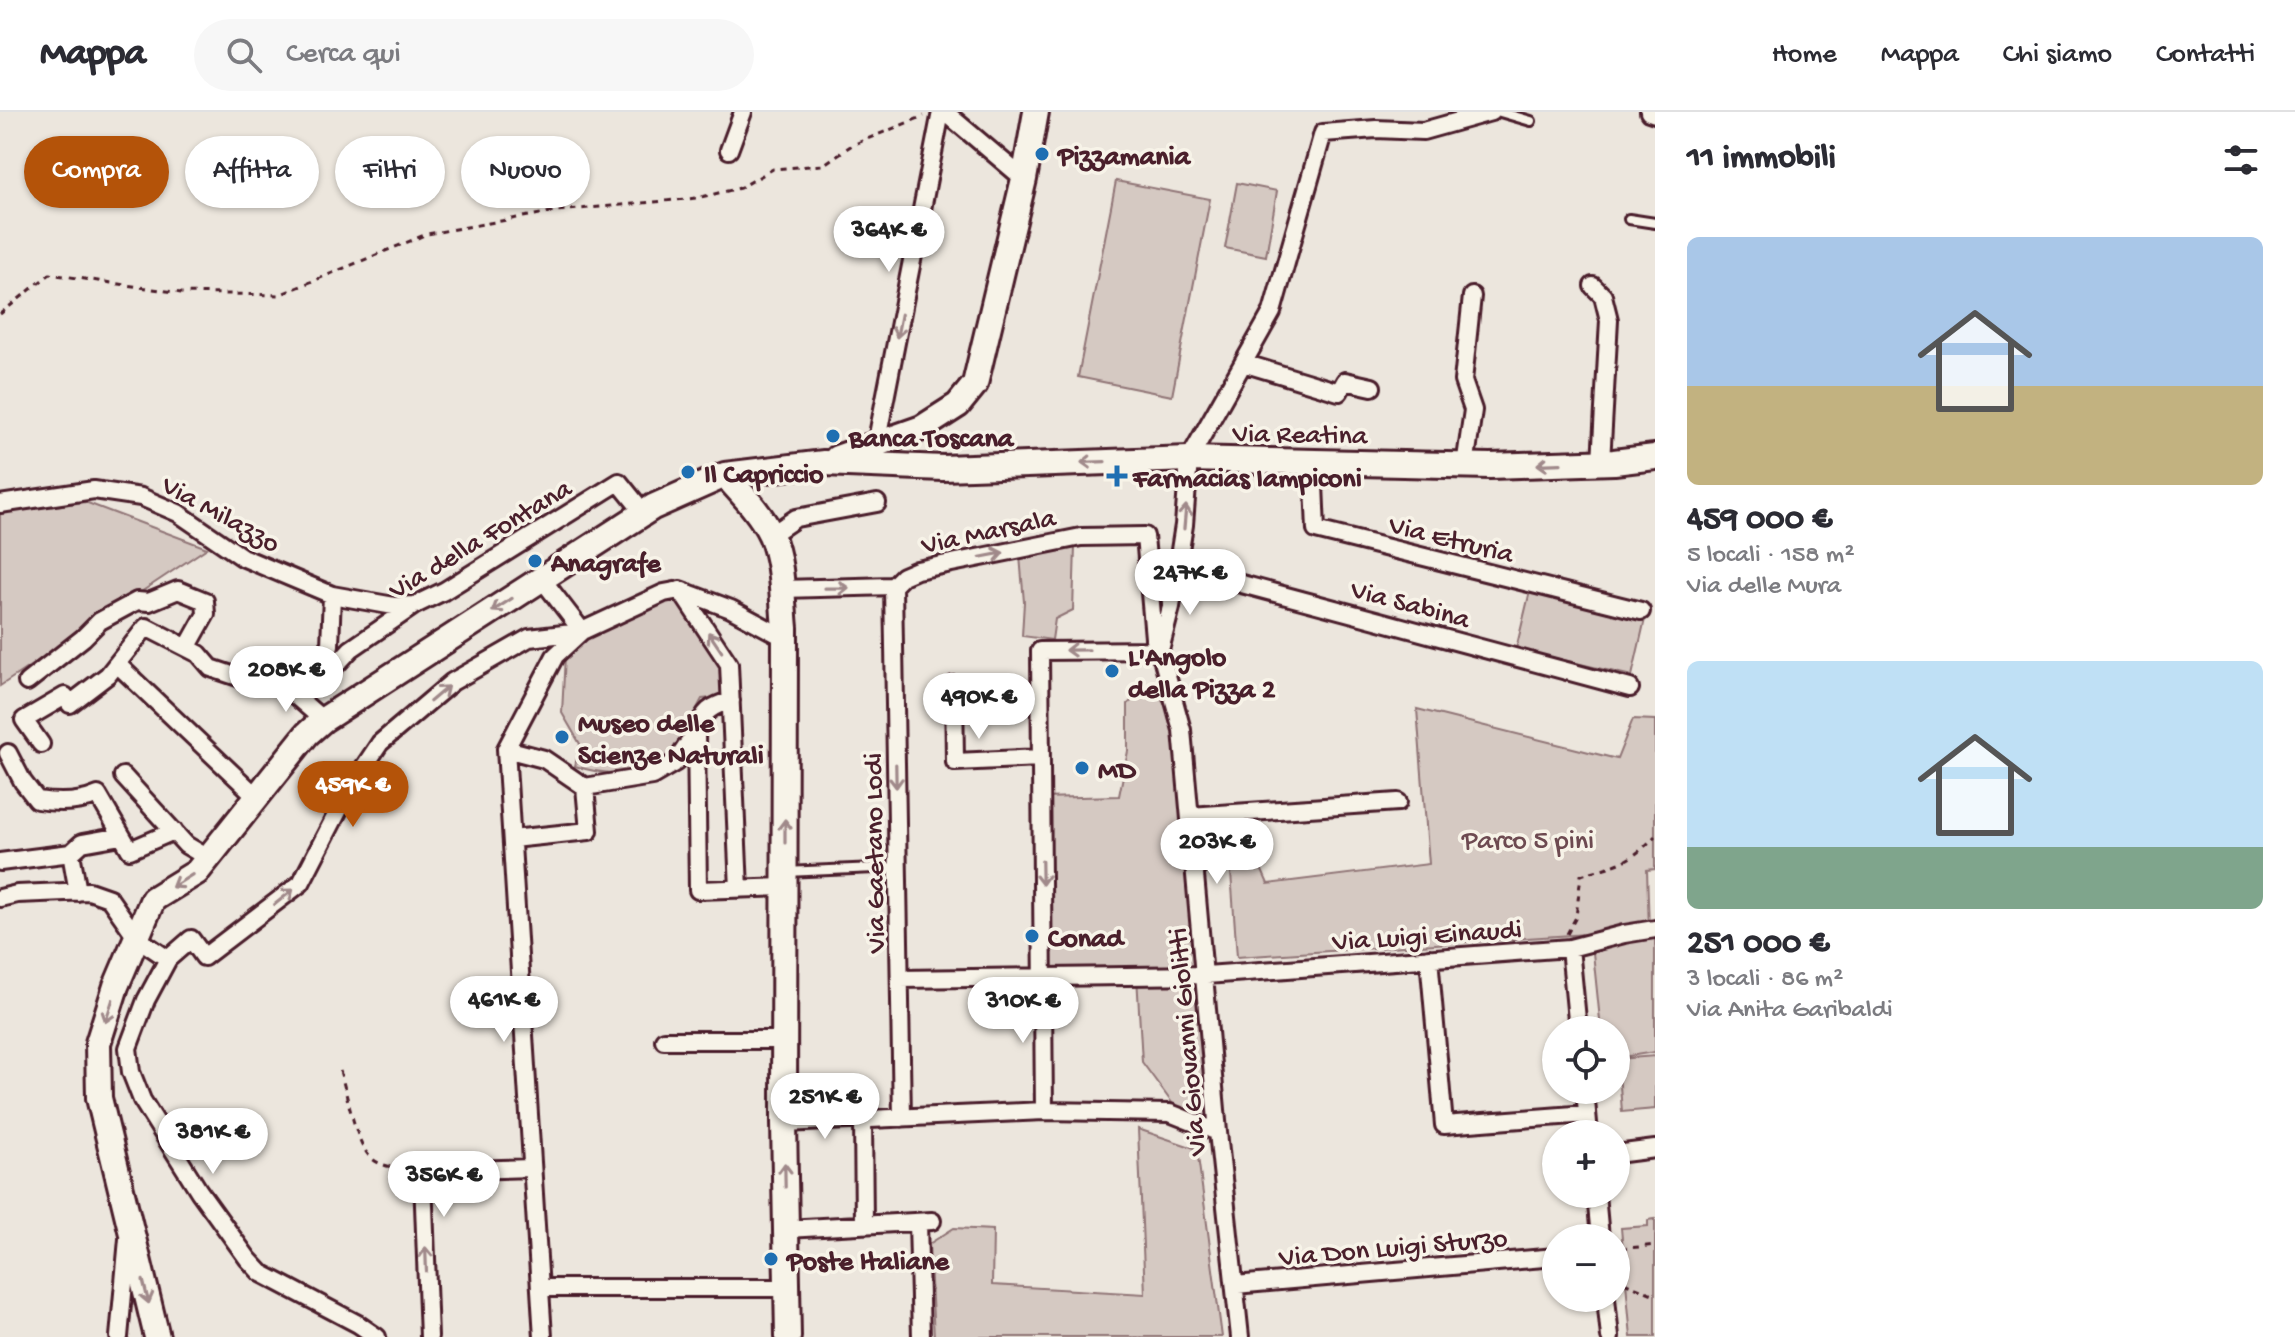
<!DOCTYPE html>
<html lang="it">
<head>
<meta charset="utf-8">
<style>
	:root { --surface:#fff; --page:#f7f7f7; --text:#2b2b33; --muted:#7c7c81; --line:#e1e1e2; --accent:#b45309 }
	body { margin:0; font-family:"Gochi Hand",sans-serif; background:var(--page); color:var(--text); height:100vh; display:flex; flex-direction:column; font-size:30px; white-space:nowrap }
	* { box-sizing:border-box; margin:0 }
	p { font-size:26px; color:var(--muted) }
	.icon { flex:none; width:44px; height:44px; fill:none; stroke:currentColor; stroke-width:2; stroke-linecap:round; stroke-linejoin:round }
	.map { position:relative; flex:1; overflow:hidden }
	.sheet { display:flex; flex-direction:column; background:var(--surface); width:640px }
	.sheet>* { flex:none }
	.top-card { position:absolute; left:24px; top:24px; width:760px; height:72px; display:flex; gap:16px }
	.controls { position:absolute; left:1542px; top:904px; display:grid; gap:16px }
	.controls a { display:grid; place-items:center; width:88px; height:88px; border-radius:50%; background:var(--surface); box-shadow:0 2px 6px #0004; font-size:40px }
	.price { position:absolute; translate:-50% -68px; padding:0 18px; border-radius:28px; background:#fff; color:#222; font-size:26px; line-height:52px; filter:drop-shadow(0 2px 4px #0008) }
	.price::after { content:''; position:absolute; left:50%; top:48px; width:24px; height:18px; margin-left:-12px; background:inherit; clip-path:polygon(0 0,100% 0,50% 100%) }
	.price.active { background:var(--accent); color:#fff }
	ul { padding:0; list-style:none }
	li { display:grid; align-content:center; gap:16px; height:424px; padding:0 32px }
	li span { display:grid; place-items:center; height:248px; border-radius:12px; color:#555 }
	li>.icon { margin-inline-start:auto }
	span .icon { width:144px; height:144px; fill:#fffc; stroke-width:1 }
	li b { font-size:34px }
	h2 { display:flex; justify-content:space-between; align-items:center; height:96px; padding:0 32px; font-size:34px }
	.pill { padding:0 28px; border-radius:36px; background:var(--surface); box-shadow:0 2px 6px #0004; font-size:28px; line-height:72px }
	.pill.active { background:var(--accent); color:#fff }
	header { display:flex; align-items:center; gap:48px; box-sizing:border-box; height:112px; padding:0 40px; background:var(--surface); border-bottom:2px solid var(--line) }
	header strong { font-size:38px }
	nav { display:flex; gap:44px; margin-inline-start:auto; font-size:28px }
	.search { width:560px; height:72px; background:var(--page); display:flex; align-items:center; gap:20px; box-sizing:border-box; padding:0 28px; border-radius:44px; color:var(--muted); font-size:30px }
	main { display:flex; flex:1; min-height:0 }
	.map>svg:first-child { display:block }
</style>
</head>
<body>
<header>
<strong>Mappa</strong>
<div class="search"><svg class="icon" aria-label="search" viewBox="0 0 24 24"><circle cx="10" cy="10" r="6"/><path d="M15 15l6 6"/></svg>Cerca qui</div>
<nav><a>Home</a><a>Mappa</a><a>Chi siamo</a><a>Contatti</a></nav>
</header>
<main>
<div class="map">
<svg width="1655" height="1225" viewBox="0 0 1655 1225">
	<rect width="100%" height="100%" fill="#ece6dd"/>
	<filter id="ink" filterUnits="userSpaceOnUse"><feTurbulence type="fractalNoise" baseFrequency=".0125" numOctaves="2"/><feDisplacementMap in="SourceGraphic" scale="16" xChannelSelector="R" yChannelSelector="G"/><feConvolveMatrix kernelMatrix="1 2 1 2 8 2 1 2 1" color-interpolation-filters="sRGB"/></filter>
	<g filter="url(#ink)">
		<path fill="#d5c9c2" stroke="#907476" stroke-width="2" d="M1116,69l94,18 -38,197 -94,-19z
			M1237,71l40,8 -11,65 -41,-8z
			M85,390l122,46 -207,138v-173z
			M1075,435l-2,63 -18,9 -3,21 -30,-4 2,-34 -4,-46z
			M1530,479l115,28 -13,57 -116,-27z
			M676,485l47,71 -1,29 -20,2c-8,14 -20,44 -31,55 -26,25 -65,22 -96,12l5,-22 -18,-31 3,-58 38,-29z
			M1159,583l10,15 14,85 25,315 -30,1 -36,-49 -5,-86 -95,1 -1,-179 78,-2 9,-45v-47l6,-6z
			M1417,597l200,50 16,-40 22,1v149l-8,1 2,60 -412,27 -8,-113 10,-16 9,11 20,45 161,-20z
			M1655,824v116l-39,6v-28h-15l-9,-87z
			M1655,944v53l-33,3 -4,-53z
			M1138,1017l59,20 25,188h-288l-5,-93 25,-16 39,2 -1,55 153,9z
			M1655,1107v118h-24l-10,-109 27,-2v-6z"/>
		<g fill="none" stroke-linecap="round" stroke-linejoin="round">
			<defs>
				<path id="lane" d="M1500,0l31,9
					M1629,107l26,4
					M785,760l113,-5"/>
				<path id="street" d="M945,0l79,67
					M1649,0l6,2
					M729,38l14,-38
					M1593,174l10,10 6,24 -8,142
					M1243,251l96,29 6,-11 27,6
					M876,333l65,-333
					M1313,350l3,68 325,81
					M1465,354l8,-56 -10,-29 9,-85
					M0,392l94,-14 47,7 37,16 64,44 90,38 62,11 21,-1
					M771,423l25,-17 81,-15
					M1178,455l452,121
					M542,467l40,52
					M893,474l9,532
					M782,477l111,-3 10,-10 14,-6 164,-33 64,-1 10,113
					M680,478l49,74 10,225
					M117,552l140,133
					M324,555l6,-22 2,-50
					M275,566l48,42
					M27,570l56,-44 17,-17 37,-20 12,1 29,-12 27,11 1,13 -19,34
					M954,573l1,77 86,-4
					M731,589c-21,5 -27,10 -35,31l2,158 87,-3
					M41,632l-17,-24 41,-24 5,8 38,-29 38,-48 53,27 12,14 33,11 31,-1 61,-13 15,-16 64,-44 29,-14 175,-109 25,31
					M506,637l38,10 41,28 67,-11 24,-14 20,-30
					M8,641l15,29 14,18c19,3 43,3 61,-5l32,55 44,-19
					M123,664l63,69 22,13
					M1190,704l208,-14
					M512,727l77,-8 -4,-44
					M71,741l7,39
					M0,750l71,-9 11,-10 39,-7
					M0,786l17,-4 72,-3 20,7 28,40 31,21 23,-20 13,18 97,-74 49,-95 30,-45 72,-61 77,-44 52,-6
					M1570,836l54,-14 31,-5
					M1429,846l15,167 143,-11
					M168,847l-22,41 -18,48 3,24 11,28 57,91 49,68 13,14 97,51 19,13
					M900,867l306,-4 364,-27 8,82
					M664,928h120
					M1585,978l4,44
					M1044,999l-4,-460 120,-1
					M863,1008l1,104
					M784,1011l260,-12 126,2 48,19
					M1616,1042l39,-5
					M1596,1082l4,44
					M918,1110l3,115
					M786,1117l146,-8
					M1235,1173l321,-28
					M540,1176h247
					M1606,1186l4,39
					M119,1225l9,-98
					M429,1225l-6,-158 2,-6 5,-2 102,-3
					M543,1225l-37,-588 49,-93 27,-25 82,-38 16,-3 51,19 54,29
					M1240,1225l-22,-205 -36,-402 -22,-80 11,-43 13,-82 5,-66 83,-147 51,-179 53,-4 47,2 68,-19"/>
				<path id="secondary" d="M837,346l85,-30 36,-23 17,-21 49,-205 12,-67
					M725,363c16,18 36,38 46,60 12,28 11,63 14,93l-1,495 4,214
					M157,1225l-58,-239 -1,-55 18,-57 37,-87 44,-27 110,-138 16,-14 330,-213 72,-32 99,-12 119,5 246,-9 301,7 124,-4 41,-5"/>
			</defs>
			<use href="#lane" stroke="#4a1f2b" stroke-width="14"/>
			<use href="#street" stroke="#4a1f2b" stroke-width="22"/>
			<use href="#secondary" stroke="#4a1f2b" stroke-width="30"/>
			<path stroke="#4a1f2b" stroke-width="3" stroke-dasharray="6 6" stroke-linecap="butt" d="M0,202l50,-40 131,19 98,2 148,-61 130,-23 140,-13 43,-10 33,-19 50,-4 29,-20 72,-29
				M1567,822l9,-17 5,-42c36,-11 47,-10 74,-39
				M340,959c7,22 15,70 30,86 10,10 29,11 42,14
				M1621,1137l34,-4
				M1624,1170l31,13"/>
			<use href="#lane" stroke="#f7f3e8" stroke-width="8"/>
			<use href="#street" stroke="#f7f3e8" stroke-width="16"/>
			<use href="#secondary" stroke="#f7f3e8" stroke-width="24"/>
		</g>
		<defs><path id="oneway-shaft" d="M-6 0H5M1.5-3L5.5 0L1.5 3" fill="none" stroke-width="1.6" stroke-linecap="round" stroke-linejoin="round" transform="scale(2)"/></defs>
		<g stroke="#a0898a">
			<use href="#oneway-shaft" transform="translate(899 214) rotate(101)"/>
			<use href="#oneway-shaft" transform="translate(1093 350) rotate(178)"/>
			<use href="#oneway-shaft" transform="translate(1549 352) rotate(178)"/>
			<use href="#oneway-shaft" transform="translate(1185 405) rotate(-85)"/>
			<use href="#oneway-shaft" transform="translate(992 443) rotate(-11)"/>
			<use href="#oneway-shaft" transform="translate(837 476) rotate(-1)"/>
			<use href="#oneway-shaft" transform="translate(502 493) rotate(147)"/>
			<use href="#oneway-shaft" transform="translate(715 530) rotate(-124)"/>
			<use href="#oneway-shaft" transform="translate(1077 538) rotate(179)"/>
			<use href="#oneway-shaft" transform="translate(439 582) rotate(-40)"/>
			<use href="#oneway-shaft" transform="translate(896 664) rotate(89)"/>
			<use href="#oneway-shaft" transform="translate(785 719) rotate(-90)"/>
			<use href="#oneway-shaft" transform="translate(1042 761) rotate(89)"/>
			<use href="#oneway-shaft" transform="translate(182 769) rotate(148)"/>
			<use href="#oneway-shaft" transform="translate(284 785) rotate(-39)"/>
			<use href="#oneway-shaft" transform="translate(109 899) rotate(108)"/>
			<use href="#oneway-shaft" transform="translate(785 1063) rotate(-91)"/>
			<use href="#oneway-shaft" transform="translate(426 1147) rotate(-92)"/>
			<use href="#oneway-shaft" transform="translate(146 1180) rotate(76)"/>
		</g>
	</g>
	<g fill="#1f6fb2" stroke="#f7f3e8" stroke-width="3">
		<circle cx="1042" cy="42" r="8"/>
		<circle cx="833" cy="324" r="8"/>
		<circle cx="688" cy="360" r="8"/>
		<path d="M1113 352h8v8h8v8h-8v8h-8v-8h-8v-8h8z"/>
		<circle cx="535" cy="449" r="8"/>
		<circle cx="1112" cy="559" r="8"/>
		<circle cx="562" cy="625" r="8"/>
		<circle cx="1082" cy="656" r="8"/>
		<circle cx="1032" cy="824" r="8"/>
		<circle cx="771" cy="1147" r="8"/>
	</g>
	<g text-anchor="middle" stroke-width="7" stroke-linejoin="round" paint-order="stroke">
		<g font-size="28" font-weight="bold" fill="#4a1f2b" stroke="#f7f3e8" text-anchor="start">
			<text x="1058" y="52">Pizzamania</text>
			<text x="849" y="334">Banca Toscana</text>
			<text x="704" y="370">Il Capriccio</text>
			<text x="1133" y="374">Farmacias Iampiconi</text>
			<text x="551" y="459">Anagrafe</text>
			<text x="1128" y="553">L'Angolo<tspan x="1128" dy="32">della Pizza 2</tspan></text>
			<text x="578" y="619">Museo delle<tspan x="578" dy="32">Scienze Naturali</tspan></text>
			<text x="1098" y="666">MD</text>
			<text x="1048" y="834">Conad</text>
			<text x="787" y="1157">Poste Italiane</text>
		</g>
		<g font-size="28" fill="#4a1f2b" stroke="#f7f3e8">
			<text transform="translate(1300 320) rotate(1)" y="10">Via Reatina</text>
			<text transform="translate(222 400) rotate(29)" y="10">Via Milazzo</text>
			<text transform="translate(988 417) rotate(-12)" y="10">Via Marsala</text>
			<text transform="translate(479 425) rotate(-31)" y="10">Via della Fontana</text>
			<text transform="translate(1452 425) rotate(14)" y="10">Via Etruria</text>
			<text transform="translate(1411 490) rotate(15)" y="10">Via Sabina</text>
			<text transform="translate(872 741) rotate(-91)" y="10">Via Gaetano Lodi</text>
			<text transform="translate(1427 821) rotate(-4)" y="10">Via Luigi Einaudi</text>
			<text transform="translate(1185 930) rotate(-95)" y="10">Via Giovanni Giolitti</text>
			<text transform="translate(1393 1133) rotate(-5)" y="10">Via Don Luigi Sturzo</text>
		</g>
		<g font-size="28" fill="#6d4a51" stroke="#f7f3e8">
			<text x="1528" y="736">Parco 5 pini</text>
		</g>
	</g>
</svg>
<div class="controls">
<a><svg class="icon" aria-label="locate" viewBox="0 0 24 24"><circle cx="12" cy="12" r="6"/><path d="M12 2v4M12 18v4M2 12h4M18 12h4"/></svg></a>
<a>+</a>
<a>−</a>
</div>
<b class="price" style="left:889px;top:162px">364K €</b>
<b class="price" style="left:1190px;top:505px">247K €</b>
<b class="price" style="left:286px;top:602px">208K €</b>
<b class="price" style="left:979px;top:629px">490K €</b>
<b class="price active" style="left:353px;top:717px">459K €</b>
<b class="price" style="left:1217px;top:774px">203K €</b>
<b class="price" style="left:504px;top:932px">461K €</b>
<b class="price" style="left:1023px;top:933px">310K €</b>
<b class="price" style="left:825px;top:1029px">251K €</b>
<b class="price" style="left:213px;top:1064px">381K €</b>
<b class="price" style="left:444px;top:1107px">356K €</b>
<div class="top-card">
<a class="pill active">Compra</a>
<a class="pill">Affitta</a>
<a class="pill">Filtri</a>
<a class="pill">Nuovo</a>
</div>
</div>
<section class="sheet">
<h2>11 immobili<svg class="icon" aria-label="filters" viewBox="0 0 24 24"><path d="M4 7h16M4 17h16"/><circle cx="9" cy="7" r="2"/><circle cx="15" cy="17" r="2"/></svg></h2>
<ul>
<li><span style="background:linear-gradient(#a9c7e8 60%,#c2b280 0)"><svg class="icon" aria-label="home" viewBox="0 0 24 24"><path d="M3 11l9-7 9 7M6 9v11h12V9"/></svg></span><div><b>459 000 €</b><p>5 locali · 158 m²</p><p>Via delle Mura</p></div></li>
<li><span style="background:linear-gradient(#bfe0f5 75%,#7fa58c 0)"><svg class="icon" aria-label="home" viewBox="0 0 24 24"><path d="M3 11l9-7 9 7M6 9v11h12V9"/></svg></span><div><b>251 000 €</b><p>3 locali · 86 m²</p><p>Via Anita Garibaldi</p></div></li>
</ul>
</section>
</main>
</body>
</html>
